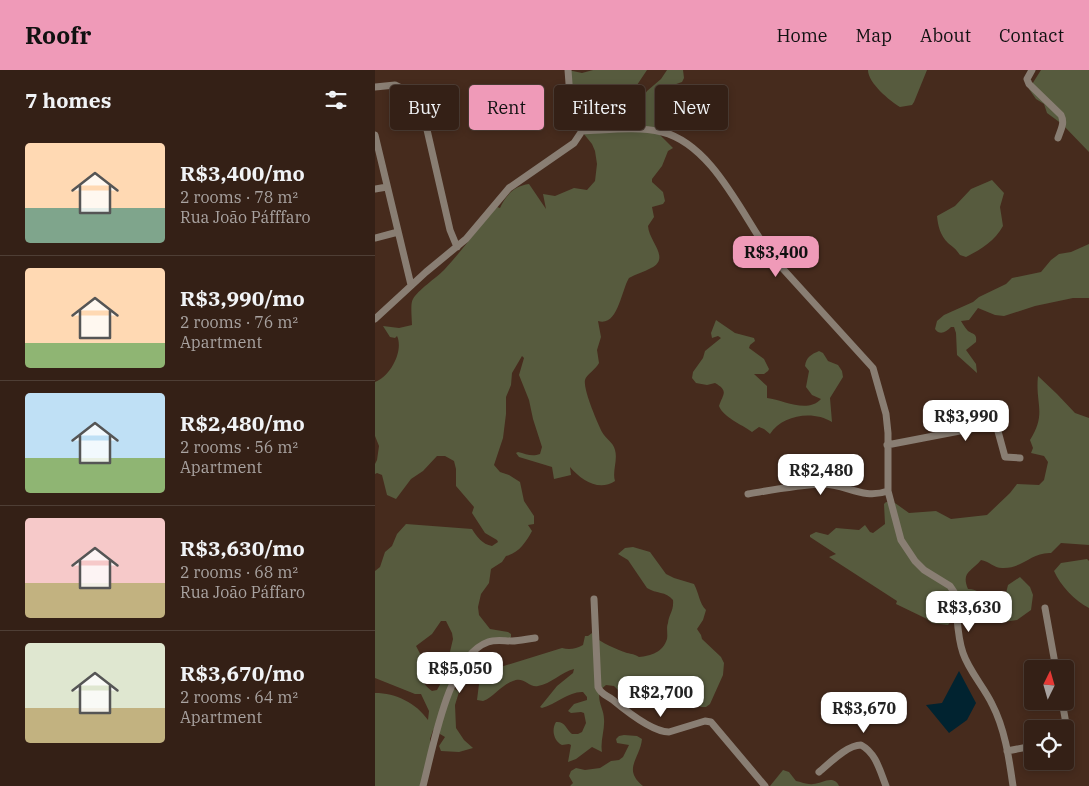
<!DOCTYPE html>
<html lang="en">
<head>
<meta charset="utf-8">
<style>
	:root { --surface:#342016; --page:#3c281f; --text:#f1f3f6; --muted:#a9a3a1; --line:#4e3e35; --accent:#ef9ab8 }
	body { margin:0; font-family:"IBM Plex Serif",serif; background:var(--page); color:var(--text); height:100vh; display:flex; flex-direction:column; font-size:19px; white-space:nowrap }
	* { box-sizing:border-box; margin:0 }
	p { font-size:16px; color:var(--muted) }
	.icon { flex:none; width:28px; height:28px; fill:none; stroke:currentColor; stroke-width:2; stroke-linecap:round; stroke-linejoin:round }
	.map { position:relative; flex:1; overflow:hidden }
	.details { display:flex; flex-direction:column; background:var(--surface); width:375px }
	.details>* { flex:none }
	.banner { position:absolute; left:15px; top:15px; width:475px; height:45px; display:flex; gap:10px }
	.needle { width:32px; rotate:5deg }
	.fabs { position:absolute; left:649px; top:590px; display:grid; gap:10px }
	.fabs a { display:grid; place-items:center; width:50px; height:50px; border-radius:5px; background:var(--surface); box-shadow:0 2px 8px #0003,0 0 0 1px var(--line); font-size:25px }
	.price { position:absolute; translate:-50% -42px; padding:0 11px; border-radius:10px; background:#fff; color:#222; font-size:16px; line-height:32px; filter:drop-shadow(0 1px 2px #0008) }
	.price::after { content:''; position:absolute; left:50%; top:30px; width:15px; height:11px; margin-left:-8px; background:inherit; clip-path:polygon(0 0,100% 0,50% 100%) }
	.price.current { background:var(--accent); color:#111 }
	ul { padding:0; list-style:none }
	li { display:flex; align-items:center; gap:15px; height:125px; padding:0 25px }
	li+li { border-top:1px solid var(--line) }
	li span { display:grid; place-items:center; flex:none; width:140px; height:100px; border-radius:5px; color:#555 }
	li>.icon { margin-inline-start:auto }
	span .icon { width:60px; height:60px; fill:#fffc; stroke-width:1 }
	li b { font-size:21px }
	h2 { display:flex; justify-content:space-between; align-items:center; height:60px; padding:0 25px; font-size:21px }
	.chip { padding:0 18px; border-radius:5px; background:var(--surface); box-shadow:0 2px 8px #0003,0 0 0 1px var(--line); font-size:18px; line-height:45px }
	.chip.current { background:var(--accent); color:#111 }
	header { display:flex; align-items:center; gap:30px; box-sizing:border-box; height:70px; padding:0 25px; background:var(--accent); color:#111 }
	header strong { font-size:24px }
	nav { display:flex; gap:28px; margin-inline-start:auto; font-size:18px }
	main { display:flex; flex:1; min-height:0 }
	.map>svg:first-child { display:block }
</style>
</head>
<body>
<header>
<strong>Roofr</strong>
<nav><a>Home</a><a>Map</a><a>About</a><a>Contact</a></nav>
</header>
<main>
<section class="details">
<h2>7 homes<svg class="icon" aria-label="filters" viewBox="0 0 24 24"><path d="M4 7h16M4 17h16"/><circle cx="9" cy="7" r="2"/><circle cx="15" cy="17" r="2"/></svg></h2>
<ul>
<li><span style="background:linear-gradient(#ffd9b3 65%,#7fa58c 0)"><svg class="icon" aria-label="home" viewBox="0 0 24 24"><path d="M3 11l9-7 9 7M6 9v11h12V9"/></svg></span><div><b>R$3,400/mo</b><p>2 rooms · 78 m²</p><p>Rua João Páfffaro</p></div></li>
<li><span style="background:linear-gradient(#ffd9b3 75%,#8fb573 0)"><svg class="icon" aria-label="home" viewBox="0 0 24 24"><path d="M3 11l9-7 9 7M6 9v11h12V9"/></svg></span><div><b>R$3,990/mo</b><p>2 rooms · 76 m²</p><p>Apartment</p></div></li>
<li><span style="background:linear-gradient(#bfe0f5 65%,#8fb573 0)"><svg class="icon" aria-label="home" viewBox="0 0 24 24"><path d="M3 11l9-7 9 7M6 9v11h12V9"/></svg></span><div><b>R$2,480/mo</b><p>2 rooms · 56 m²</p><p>Apartment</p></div></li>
<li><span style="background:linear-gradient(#f6c9c9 65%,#c2b280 0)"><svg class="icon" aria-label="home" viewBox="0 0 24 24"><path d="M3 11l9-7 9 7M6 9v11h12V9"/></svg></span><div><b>R$3,630/mo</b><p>2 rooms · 68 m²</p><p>Rua João Páffaro</p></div></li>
<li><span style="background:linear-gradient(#dfe7d0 65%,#c2b280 0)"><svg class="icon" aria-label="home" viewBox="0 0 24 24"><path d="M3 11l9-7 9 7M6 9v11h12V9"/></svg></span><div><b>R$3,670/mo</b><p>2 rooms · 64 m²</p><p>Apartment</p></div></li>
</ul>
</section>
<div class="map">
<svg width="714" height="716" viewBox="0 0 714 716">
	<rect width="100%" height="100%" fill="#462b1d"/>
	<path fill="#575b3e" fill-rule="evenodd" d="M193,0l14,3 11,-3h54l-10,15 -17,11 -3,16 7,3 9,-2 14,-22 14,-12 6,-9h16l1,8 -2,4 -17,6 -4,5c1,10 5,18 2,27l-5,3 -1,9 16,16 -5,3 -6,15 -10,13v3l11,10 2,9 -2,3 -11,3 2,10 -6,9c1,16 23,32 3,42 -7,4 -15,6 -22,10 -8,13 -11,49 -31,43l3,16 -4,13 2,13c-3,6 -13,12 -14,17 -2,9 12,42 17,52 4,7 11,10 13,18 3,10 -3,22 0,31 -16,11 -34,-1 -45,-14l1,8 -17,4 -2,-12 -33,-10 -3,-4 2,-1c8,2 14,5 22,2l2,-7 -9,-28 -4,-19 -10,-25 5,-17 -2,-2 -10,17 -1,12 -5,12v17l-3,24 -9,27 6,7 9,3 11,7 4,19 10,15v8l-6,1 4,6c-6,11 -13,22 -26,25l-4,6 -11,7 -2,14 -8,11 -3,13 1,8 11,14 18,3 3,2v3l-4,3 -23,4 -16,17 4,17 -13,3 -7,6 7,5 -4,13 1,23 8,12 9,8 -14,4 -18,-1 -2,-5 6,-9 -5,-3 -2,-6 -5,2 -3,9 1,14 -10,33h-46v-93c21,0 41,10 53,27l1,-9 -8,-17h-6l-40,-16v-107l5,-4 5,-15 7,-6 5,-12 9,-10 66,5c5,8 10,15 20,17l6,-4 -1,-2 -12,-7 -13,-20 2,-6 -18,-21v-17l-2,-8 -9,-5h-8l-14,15 -12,8 -15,20 -9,-4 -5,-20 -5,-2 -2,1v-10l2,-4 2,-14 -4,-10v-54c15,-5 29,-31 22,-46l-2,2 -5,-1 -7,-11 16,2 13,-3c0,-6 -2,-22 1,-26 5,-9 23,-21 31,-29 19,-20 34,-43 53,-63l3,1c6,-13 14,-22 29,-24l17,25 -3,-15 12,2 19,-8 13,2 8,-9 2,-17 -2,-13 -3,-7 -13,-16 -8,-25zM66,551h5l6,12 1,6 -9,38 -7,13 -5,1c-6,-4 -14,-14 -11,-22 1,-2 2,-5 3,-8l-8,-15 16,-12z
		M493,0h59l-13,32 -2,3 -12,2c-10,-6 -32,-24 -32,-37z
		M666,0h48v82l-27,-28 -15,-11 -3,-9 -8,-5 -7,-10z
		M617,110l12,13 -4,14 3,19c-8,15 -23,24 -37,31l-6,-2c-4,-6 -7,-8 -12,-12 -8,-8 -10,-17 -11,-27l18,-10 16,-17z
		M714,174v54h-16l-38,8 -31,10 -9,-1 -17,-7 -9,12 -8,1c2,3 4,7 7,10 6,4 9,2 8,11l-10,8 10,14 1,9 -20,-18 -1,-22 -2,-6h-3c-5,5 -11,9 -16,2l2,-8 7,-6 29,-13 6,-5 27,-13 6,-6 29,-6 10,-12 8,-6 12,-2z
		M341,250l19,13 19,5 1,3 -5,4 -1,3 15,11 5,10 -1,2 -4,3h-10l13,12v12c17,2 40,16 54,1l-9,-4 -6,-8 3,-16 -4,-5c1,-9 7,-12 14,-15l4,2 5,8 10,4 4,6 1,6 -13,21 2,24c-19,-12 -50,-7 -62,12l-6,-5 -5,-2 -7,5c-11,-8 -29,-15 -33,-26 4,-12 10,-15 -4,-23l-8,2 -11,-2 -4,-5 1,-6 10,-14 2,-7 16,-13 -3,-2 -6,2 -1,-5z
		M663,306l19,18 18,19 14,5v127l-28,-2 -10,10c-20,-1 -28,16 -49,15 -8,0 -13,-7 -21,-8 -10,12 -20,12 -13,29 10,0 14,5 17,14l8,-6h12l3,-12 12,-8 10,10 3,8 -2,15 -14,10 -20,3 -1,-8 3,-12 -4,-1 -34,6 -13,17 -16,-2 -7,-5 -29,-14 1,-3 -68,-44 7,-3 -26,-17v-2l6,-3 12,3 8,-7 23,2 6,-5 5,7 3,1 12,-9 -1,-20 2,-2 9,1 14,10 27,-2 15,8 36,-4 23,-22 7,-9 22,1 5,-5 4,-18 -4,-6 -13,-3 2,-5 -3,-8c17,-27 5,-36 8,-64z
		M258,477l17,5 16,22 8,4 20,6c5,9 5,19 12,26l-3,10 -6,9 4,6 1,4 19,18 3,6 -1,12 -13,29 -4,3h-5l-8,-5 -26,-7 -28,11 -14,-9 -11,-11 -8,-1c-14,10 -2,22 -2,34 1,11 -4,22 -2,33l-10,-5 -16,12 -8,3 3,-17 -2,-1 -7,1c-8,-4 -11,-15 -6,-23 9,-1 10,7 16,12h6l4,-2 4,-9 -2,-10 -3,-1 -10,1 -3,-2 6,-7 13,-4v-3l-4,-5c-13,-1 -27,12 -41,16l-2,-1 17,-21 16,-13 1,-4c-13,3 -23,15 -36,17 -9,2 -14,-10 -25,-5 -12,4 -19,16 -30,20l-6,-1 2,-16 6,-9 6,-5 71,-22c7,2 14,1 21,-3l2,-9h3l4,-3 1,3c9,7 23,13 34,17 5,1 7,1 12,4 12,-1 24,-5 28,-18 1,-5 -1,-11 1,-16 1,-9 6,-12 5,-23 -7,-9 -17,-6 -26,-12l-19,-28 -10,-6 7,-6z
		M712,489l2,2v47c-14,-7 -29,-23 -35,-37l7,-8z
		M249,665l13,1 5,3c-2,20 -20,30 1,47h-73l3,-3 -4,-7 2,-5 5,-3 9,2 15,-2 11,-7 8,-1 4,-3 6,-12 -12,-2 -1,-4 3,-3z
		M408,700l6,2 7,9c5,1 12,4 17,3 9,0 20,-10 26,2h-69z"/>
	<path fill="#012330" d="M584,601l17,32 -9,17 -18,13 -23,-28 16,-2z"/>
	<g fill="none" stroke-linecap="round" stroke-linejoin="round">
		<path stroke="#897e73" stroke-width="7" d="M193,0l2,27 9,20 3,14
			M657,0l-5,9 2,5 32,31c4,8 0,14 -3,23
			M0,17l20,-2 4,2 23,21 28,122 7,17
			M207,61c26,-1 55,-5 80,1 52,13 81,86 111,126l100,110 13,46 2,19v58l13,49 14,21 9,9 26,16 4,6c4,20 2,41 9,61 6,18 21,34 29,51 13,25 17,54 21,82
			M0,65l36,150
			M0,119l12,-2
			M0,168l23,-6
			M0,249l51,-47 40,-33 43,-51 65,-45 8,-12
			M512,375l109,-21 9,33 15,1
			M373,424c24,-4 50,-9 74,-10 25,0 40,16 66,7
			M219,529l4,88c3,8 9,8 15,13 12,10 39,32 56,32l36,-11 6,1 54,64
			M670,538l11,61
			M687,631l6,34 -3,5
			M632,681l26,-5
			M444,702c11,-9 28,-27 42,-27 15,8 19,26 25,41
			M48,716c10,-37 25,-130 65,-144 8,-3 16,-1 24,-1 7,0 15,-2 23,-3"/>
	</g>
</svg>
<div class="fabs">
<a><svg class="needle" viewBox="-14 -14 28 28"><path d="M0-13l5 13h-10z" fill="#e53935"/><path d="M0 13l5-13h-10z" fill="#a9a3a1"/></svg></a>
<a><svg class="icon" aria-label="locate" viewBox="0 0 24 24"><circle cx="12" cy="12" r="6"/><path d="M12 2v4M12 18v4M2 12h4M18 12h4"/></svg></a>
</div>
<b class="price current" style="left:401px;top:208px">R$3,400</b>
<b class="price" style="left:591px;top:372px">R$3,990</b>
<b class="price" style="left:446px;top:426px">R$2,480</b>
<b class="price" style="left:594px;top:563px">R$3,630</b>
<b class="price" style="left:85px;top:624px">R$5,050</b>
<b class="price" style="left:286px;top:648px">R$2,700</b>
<b class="price" style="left:489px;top:664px">R$3,670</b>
<div class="banner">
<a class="chip">Buy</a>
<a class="chip current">Rent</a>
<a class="chip">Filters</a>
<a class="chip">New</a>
</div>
</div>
</main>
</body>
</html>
